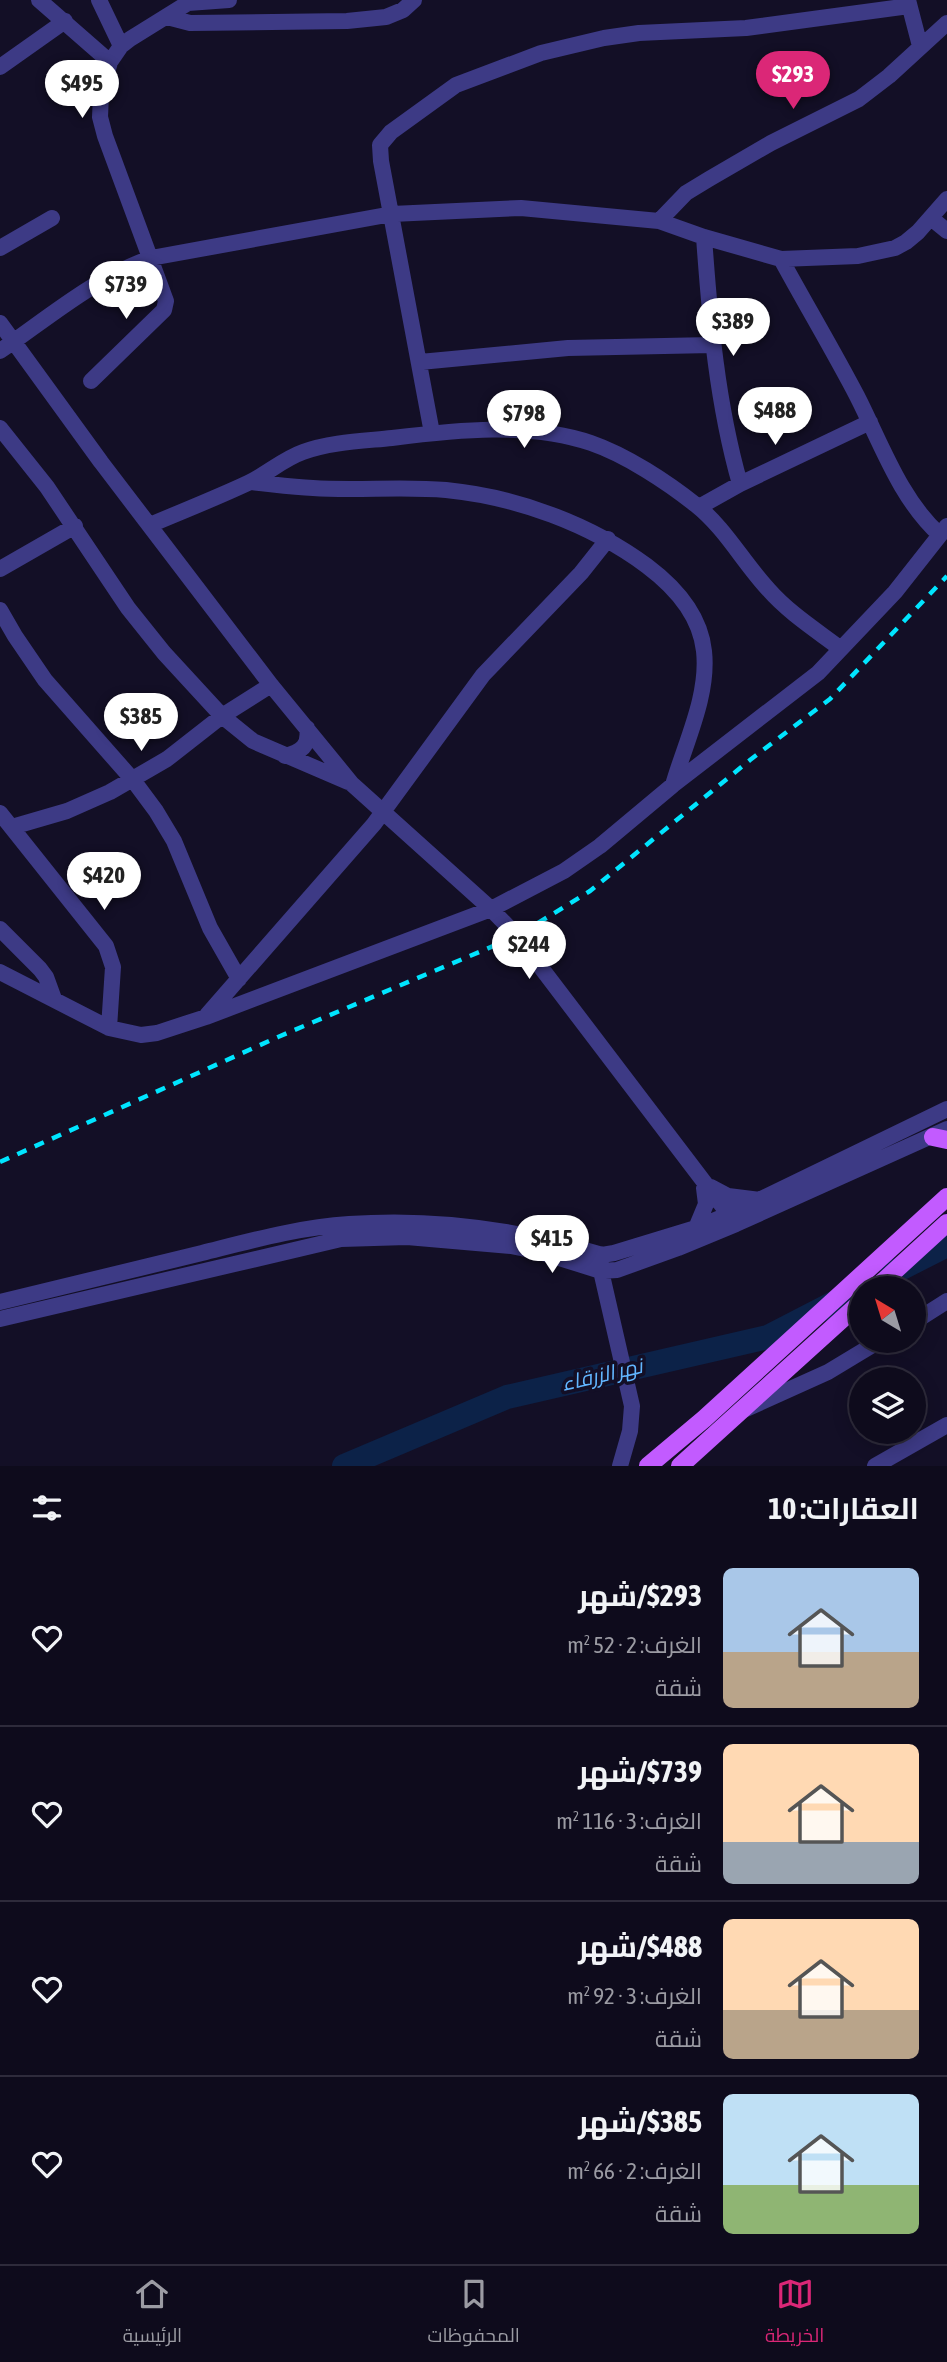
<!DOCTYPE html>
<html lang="ar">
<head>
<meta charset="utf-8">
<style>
	:root { --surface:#0e0b1c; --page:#171425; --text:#f1f3f6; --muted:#9b9ba3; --line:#2e2b3b; --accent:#db2777 }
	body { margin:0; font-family:"Asap Condensed",Cairo,sans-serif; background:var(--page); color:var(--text); direction:rtl; height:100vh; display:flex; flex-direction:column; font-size:26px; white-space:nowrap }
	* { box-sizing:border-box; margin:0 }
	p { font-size:23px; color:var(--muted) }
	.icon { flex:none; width:38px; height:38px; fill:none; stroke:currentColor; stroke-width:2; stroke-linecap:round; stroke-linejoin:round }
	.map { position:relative; height:1466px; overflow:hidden; direction:ltr }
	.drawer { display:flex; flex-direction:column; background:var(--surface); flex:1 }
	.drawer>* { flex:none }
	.needle { width:46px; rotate:322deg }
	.controls { position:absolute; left:849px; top:1276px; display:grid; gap:14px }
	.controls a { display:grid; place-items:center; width:77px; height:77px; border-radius:50%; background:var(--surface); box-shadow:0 4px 18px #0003,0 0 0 2px var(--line); font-size:35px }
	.price { position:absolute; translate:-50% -60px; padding:0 16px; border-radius:24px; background:#fff; color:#222; font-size:23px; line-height:46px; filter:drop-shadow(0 2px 4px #0008) }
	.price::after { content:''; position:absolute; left:50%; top:42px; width:21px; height:16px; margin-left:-10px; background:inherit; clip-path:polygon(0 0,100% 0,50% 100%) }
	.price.on { background:var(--accent); color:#fff }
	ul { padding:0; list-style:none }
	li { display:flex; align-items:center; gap:21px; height:175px; padding:0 28px }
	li+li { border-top:2px solid var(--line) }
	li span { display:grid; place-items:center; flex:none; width:196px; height:140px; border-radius:10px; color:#555 }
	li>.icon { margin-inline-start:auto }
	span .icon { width:84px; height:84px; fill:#fffc; stroke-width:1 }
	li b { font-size:30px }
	h2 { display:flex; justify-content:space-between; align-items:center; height:84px; padding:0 28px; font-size:30px }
	.tab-bar { display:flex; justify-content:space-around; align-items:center; height:98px; border-top:2px solid var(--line); background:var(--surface); font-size:19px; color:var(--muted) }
	.tab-bar a { display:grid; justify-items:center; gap:4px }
	.tab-bar .on { color:var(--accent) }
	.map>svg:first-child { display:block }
</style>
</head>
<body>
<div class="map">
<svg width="947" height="1466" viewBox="0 0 947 1466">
	<rect width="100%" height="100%" fill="#130f26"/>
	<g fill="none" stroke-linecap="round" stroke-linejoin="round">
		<path stroke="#0c2248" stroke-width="24" d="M892,1273l55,-28
			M344,1466l163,-69 261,-60 93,-48"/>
		<path stroke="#3d3a85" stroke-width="16" d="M39,0l71,62
			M99,0l22,46
			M908,0l12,46
			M167,17l23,6 157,-2 39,-4 17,-7 11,-10
			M0,67l65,-46
			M931,218l16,13
			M659,221l27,-28 23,-14 62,-36 88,-44 30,-23 58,-53
			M704,237c6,84 13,166 36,247
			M0,248l52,-30
			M781,259c25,46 52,91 76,137 24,47 43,103 83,139
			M0,323l101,139 170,223 81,99 139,125 26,27 219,288
			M0,351c48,-33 96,-74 151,-93l241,-44 129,-6 138,13 45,16 77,22 77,-3 37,-8 11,-6 12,-10 29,-33
			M420,362l148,-14 144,-3
			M91,381l73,-71 2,-9 -61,-165 -5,-19 1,-23 9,-32 11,-16 9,-7 58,-36 41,-3
			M0,428l47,59 81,121 36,45 58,63 31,25 95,41
			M432,433l-51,-272 -1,-16 11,-13 65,-47 85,-32 63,-15 35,-5 107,-5 163,-22
			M250,482c21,2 42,5 63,6 44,3 89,-2 133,2 71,7 144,34 201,76 28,21 53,48 57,85 5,45 -19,92 -31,134
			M699,507l41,-23 130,-62
			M150,525c33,-14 66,-27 98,-42 19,-9 35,-24 55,-31 27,-10 60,-11 89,-14 64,-8 137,-16 199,5 35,12 76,39 105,62 29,23 47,57 72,84 21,24 48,41 73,60
			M0,569l75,-43
			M0,610l15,26 30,44 88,100 23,31 18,30 36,87 29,51
			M285,756c16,-4 25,-10 22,-28
			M0,813l106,133 7,21 -4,61
			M12,827l55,-16 43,-19 57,-33 55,-43 49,-31
			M0,929l40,40 6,8 8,22
			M0,972l109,56 32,7 16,-2 49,-16 285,-108 73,-38 36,-25 73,-61 145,-112 77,-81 52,-66
			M207,1015l167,-191 109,-149 98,-102 27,-34
			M711,1187l17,9 32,4
			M696,1228l10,-24 -2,-16
			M601,1261v10l31,135 -2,25 -10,35
			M0,1302c67,-16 135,-33 202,-49 48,-12 98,-26 147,-29 85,-6 172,6 253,31l12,-2 82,-25 34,-14 217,-105
			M0,1319l341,-80 66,-2 104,9 29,6 61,19 16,-1 61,-22 58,-24 211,-95
			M914,1322l33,-21
			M746,1409l82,-37 53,-32
			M875,1466l72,-41"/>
		<path stroke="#c25bff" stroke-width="18" d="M933,1137l14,3
			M876,1288l71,-65
			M648,1466l56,-47 243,-222
			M680,1466l181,-164"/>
		<path stroke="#00e5ff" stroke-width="4.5" stroke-dasharray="10 9" stroke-linecap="butt" d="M0,1162l278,-125 239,-101 73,-45 160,-131 80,-61 117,-123"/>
	</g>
	<g text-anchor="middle" stroke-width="7" stroke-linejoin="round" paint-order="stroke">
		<g font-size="21" font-style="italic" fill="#62b6ff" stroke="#130f26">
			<text transform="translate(602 1375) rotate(-13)" y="7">نهر الزرقاء</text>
		</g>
	</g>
</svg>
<div class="controls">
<a><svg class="needle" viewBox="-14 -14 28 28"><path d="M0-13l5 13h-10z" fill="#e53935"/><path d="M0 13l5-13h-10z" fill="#9b9ba3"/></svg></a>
<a><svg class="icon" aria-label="layers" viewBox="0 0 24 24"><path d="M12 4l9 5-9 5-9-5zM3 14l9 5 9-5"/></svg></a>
</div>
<b class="price on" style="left:793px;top:111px">$293</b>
<b class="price" style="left:82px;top:120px">$495</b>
<b class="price" style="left:126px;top:321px">$739</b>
<b class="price" style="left:733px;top:358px">$389</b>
<b class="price" style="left:775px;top:447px">$488</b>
<b class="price" style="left:524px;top:450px">$798</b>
<b class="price" style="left:141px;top:753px">$385</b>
<b class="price" style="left:104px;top:912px">$420</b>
<b class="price" style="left:529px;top:981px">$244</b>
<b class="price" style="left:552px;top:1275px">$415</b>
</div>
<section class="drawer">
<h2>العقارات: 10<svg class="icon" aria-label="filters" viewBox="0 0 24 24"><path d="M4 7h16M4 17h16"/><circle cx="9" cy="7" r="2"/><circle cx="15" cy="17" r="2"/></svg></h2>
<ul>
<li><span style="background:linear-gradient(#a9c7e8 60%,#b9a48a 0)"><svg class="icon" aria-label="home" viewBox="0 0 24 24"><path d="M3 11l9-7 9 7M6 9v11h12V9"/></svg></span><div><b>$293/شهر</b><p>الغرف: 2 · 52 m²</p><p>شقة</p></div><svg class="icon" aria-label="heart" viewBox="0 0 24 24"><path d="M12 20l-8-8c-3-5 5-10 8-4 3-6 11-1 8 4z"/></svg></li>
<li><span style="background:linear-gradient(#ffd9b3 70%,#9aa5b1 0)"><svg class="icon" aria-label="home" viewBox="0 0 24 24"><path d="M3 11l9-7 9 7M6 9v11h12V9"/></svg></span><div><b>$739/شهر</b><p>الغرف: 3 · 116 m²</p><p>شقة</p></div><svg class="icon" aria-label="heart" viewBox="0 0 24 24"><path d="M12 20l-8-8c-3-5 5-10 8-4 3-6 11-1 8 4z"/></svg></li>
<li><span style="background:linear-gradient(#ffd9b3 65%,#b9a48a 0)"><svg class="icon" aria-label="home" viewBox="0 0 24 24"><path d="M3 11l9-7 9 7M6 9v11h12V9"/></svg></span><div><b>$488/شهر</b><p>الغرف: 3 · 92 m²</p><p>شقة</p></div><svg class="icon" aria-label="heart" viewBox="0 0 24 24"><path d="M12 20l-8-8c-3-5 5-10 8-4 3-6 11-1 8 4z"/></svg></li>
<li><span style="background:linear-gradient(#bfe0f5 65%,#8fb573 0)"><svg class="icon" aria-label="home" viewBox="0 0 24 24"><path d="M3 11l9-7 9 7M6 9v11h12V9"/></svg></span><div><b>$385/شهر</b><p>الغرف: 2 · 66 m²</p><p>شقة</p></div><svg class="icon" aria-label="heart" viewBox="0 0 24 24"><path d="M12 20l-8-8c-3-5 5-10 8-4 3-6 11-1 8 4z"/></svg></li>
</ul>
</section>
<nav class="tab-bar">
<a class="on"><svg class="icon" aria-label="map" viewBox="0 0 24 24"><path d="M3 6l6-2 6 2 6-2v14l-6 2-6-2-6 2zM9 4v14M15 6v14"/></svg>الخريطة</a>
<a><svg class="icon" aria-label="saved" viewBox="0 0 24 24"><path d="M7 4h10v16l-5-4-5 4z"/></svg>المحفوظات</a>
<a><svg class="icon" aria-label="home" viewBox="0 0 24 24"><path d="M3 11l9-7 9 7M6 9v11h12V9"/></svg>الرئيسية</a>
</nav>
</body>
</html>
